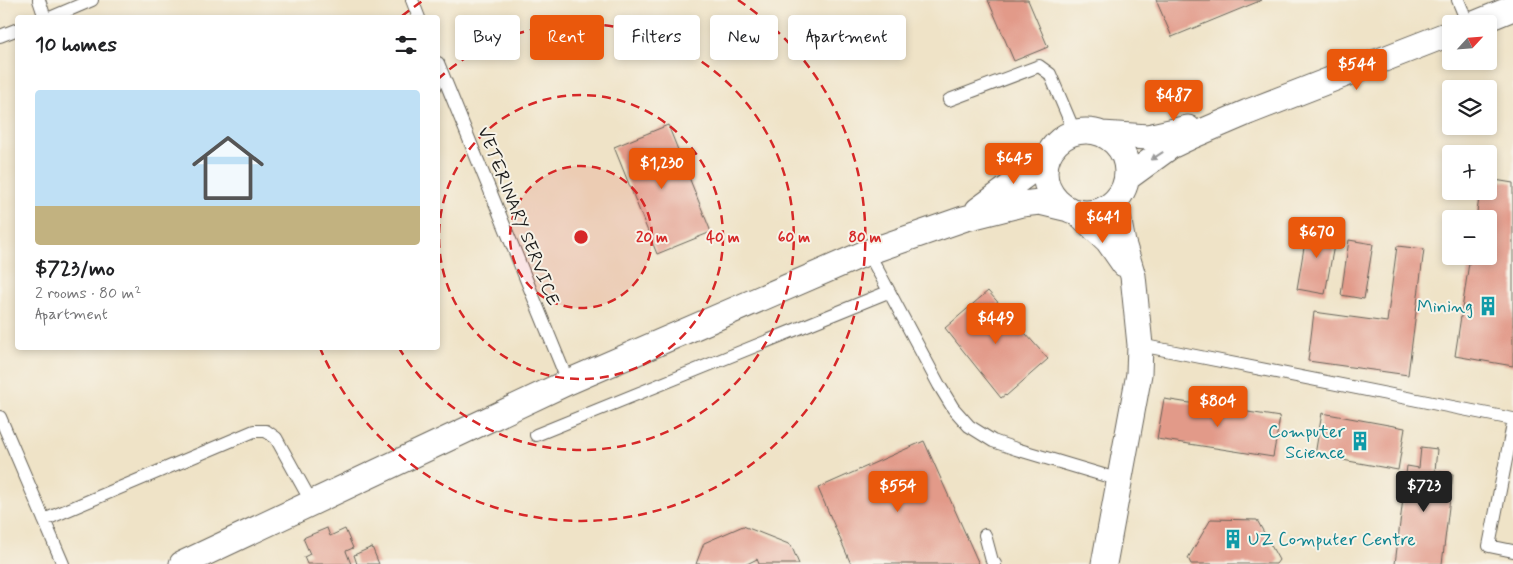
<!DOCTYPE html>
<html lang="en">
<head>
<meta charset="utf-8">
<style>
	:root { --surface:#fff; --page:#f6f6f6; --text:#202124; --muted:#757577; --line:#e0e0e0; --accent:#ea580c }
	body { margin:0; font-family:Mynerve,sans-serif; background:var(--page); color:var(--text); height:100vh; display:flex; flex-direction:column; font-size:19px; white-space:nowrap }
	* { box-sizing:border-box; margin:0 }
	p { font-size:16px; color:var(--muted) }
	.icon { flex:none; width:28px; height:28px; fill:none; stroke:currentColor; stroke-width:2; stroke-linecap:round; stroke-linejoin:round }
	.map { position:relative; flex:1; overflow:hidden }
	.details { position:absolute; left:15px; top:15px; width:425px; height:335px; display:flex; flex-direction:column; background:var(--surface); border-radius:5px; box-shadow:0 2px 8px #0003 }
	.details>* { flex:none }
	.guide { position:absolute; left:455px; top:15px; width:475px; height:45px; display:flex; gap:10px }
	.needle { width:32px; rotate:64deg }
	.controls { position:absolute; left:1442px; top:15px; display:grid; gap:10px }
	.controls a { display:grid; place-items:center; width:55px; height:55px; border-radius:5px; background:var(--surface); box-shadow:0 2px 8px #0003; font-size:25px }
	.price { position:absolute; translate:-50% -42px; padding:0 11px; border-radius:5px; background:var(--accent); color:#fff; font-size:16px; line-height:32px; filter:drop-shadow(0 1px 2px #0008) }
	.price::after { content:''; position:absolute; left:50%; top:30px; width:15px; height:11px; margin-left:-8px; background:inherit; clip-path:polygon(0 0,100% 0,50% 100%) }
	.price.on { background:#222; color:#fff }
	ul { padding:0; list-style:none }
	li { display:grid; align-content:center; gap:10px; height:265px; padding:0 20px }
	li+li { border-top:1px solid var(--line) }
	li span { display:grid; place-items:center; height:155px; border-radius:5px; color:#555 }
	li>.icon { margin-inline-start:auto }
	span .icon { width:90px; height:90px; fill:#fffc; stroke-width:1 }
	li b { font-size:21px }
	h2 { display:flex; justify-content:space-between; align-items:center; height:60px; padding:0 20px; font-size:21px }
	.pill { padding:0 18px; border-radius:5px; background:var(--surface); box-shadow:0 2px 8px #0003; font-size:18px; line-height:45px }
	.pill.on { background:var(--accent); color:#fff }
	.map>svg:first-child { display:block }
</style>
</head>
<body>
<div class="map">
<svg width="1513" height="564" viewBox="0 0 1513 564">
	<rect width="100%" height="100%" fill="#f7f3e8"/>
	<filter id="ink" filterUnits="userSpaceOnUse"><feTurbulence type="fractalNoise" baseFrequency=".02" numOctaves="2"/><feDisplacementMap in="SourceGraphic" scale="10" xChannelSelector="R" yChannelSelector="G"/><feConvolveMatrix kernelMatrix="1 2 1 2 8 2 1 2 1" color-interpolation-filters="sRGB"/></filter>
	<filter id="wash" filterUnits="userSpaceOnUse"><feTurbulence type="fractalNoise" baseFrequency=".0096" numOctaves="4" result="noise"/><feDisplacementMap in="SourceGraphic" scale="20" xChannelSelector="R" yChannelSelector="G"/><feGaussianBlur stdDeviation="1.12" result="paint"/><feColorMatrix in="noise" values="0 0 0 0 0 0 0 0 0 0 0 0 0 0 0 0 0 1.4 0 .05"/><feComposite in="paint" operator="in"/></filter>
	<g filter="url(#wash)">
		<rect width="100%" height="100%" fill="#efe3c7"/>
		<g id="blocks">
			<path fill="#e29a89" d="M988,0h40l20,47 -34,14z
				M1156,0h106l-90,37z
				M668,125l43,107 -54,22 -43,-107z
				M1489,179l24,4v183l-58,-10 15,-100h19v-37h-13l4,-28h9z
				M1308,224l29,5 -12,65 -28,-5z
				M1349,240l24,4 -9,55 -23,-4z
				M1397,246l27,3 -16,126 -100,-14 6,-49 73,10z
				M988,291l60,68 -42,37 -1,-1 -4,3 -56,-70z
				M1164,399l116,18 -7,40 -116,-18z
				M1322,413l83,15 -7,42 -83,-15z
				M924,441l55,123h-128l-33,-76z
				M1421,447l16,2 -2,22 18,3 -11,90h-47l12,-98 12,2z
				M1211,519l46,1 22,40 -3,4h-85l-3,-6z
				M743,526l48,19 8,19h-40l-2,-5 -10,5h-51l8,-21z
				M327,528l3,8 15,-7 8,19 -7,3 5,13h-44l-3,-7 6,-3 -7,-16z
				M372,547l7,17h-22l-3,-9z"/>
		</g>
	</g>
	<g filter="url(#ink)">
		<use href="#blocks" fill-opacity="0" stroke="#666258" stroke-width="1"/>
		<g fill="none" stroke-linecap="round" stroke-linejoin="round">
			<defs>
				<path id="service" d="M39,0l6,18
					M412,0l7,18
					M1458,0l10,24
					M50,18l42,-18
					M0,36l18,-7
					M438,63l130,319
					M949,100l90,-34 11,8 25,59
					M868,252l71,133 14,23 16,18 24,15 23,8 104,31
					M1140,345l373,74
					M0,417l63,147
					M1513,424l-24,122 24,5
					M536,435l352,-143
					M44,520l210,-89h12l10,7 36,65
					M985,535l7,26 3,3"/>
				<path id="minor" d="M1474,24l39,-16
					M1045 172a41 41 0 1 1 82 0a41 41 0 1 1-82 0Z
					M1102,134l46,3 40,-9
					M1127,178l44,-32 21,-10 56,-24 203,-79
					M978,210l68,-50
					M1078,213l30,28 16,23
					M182,564l386,-182 300,-130 95,-33 59,-15 18,-2 25,6
					M1104,564l35,-190 1,-29 -7,-69 -10,-33 -8,-41"/>
			</defs>
			<use href="#service" stroke="#666258" stroke-width="14"/>
			<use href="#minor" stroke="#666258" stroke-width="27"/>
			<use href="#service" stroke="#fff" stroke-width="12"/>
			<use href="#minor" stroke="#fff" stroke-width="25"/>
		</g>
		<defs><path id="oneway-solid" d="M-6-.8H1V-3.2L6.5 0L1 3.2V.8H-6Z" transform="scale(1.25)"/></defs>
		<use fill="#999" href="#oneway-solid" transform="translate(1157 156) rotate(146)"/>
	</g>
	<circle cx="581" cy="237" r="71" fill="#d62828" fill-opacity=".12"/>
	<g fill="none" stroke="#d62828" stroke-width="2.5" stroke-dasharray="9 6">
		<circle cx="581" cy="237" r="71"/>
		<circle cx="581" cy="237" r="142"/>
		<path d="M438 79A213 213 0 1 1 399 348"/>
		<path d="M402 16A284 284 0 0 1 424 0M738 0A284 284 0 1 1 320 348"/>
	</g>
	<defs>
		<symbol id="building-bare" viewBox="-9 -9 18 18"><path d="M-4-6H4V6H1V3H-1V6H-4ZM-2.5-4.3h1.7v1.8h-1.7ZM.8-4.3h1.7v1.8H.8ZM-2.5-1h1.7V.8h-1.7ZM.8-1h1.7V.8H.8Z" fill="#0f9aa8" stroke="#f7f3e8" stroke-width="2.5" paint-order="stroke"/></symbol>
	</defs>
	<g fill-rule="evenodd">
		<use href="#building-bare" x="1474" y="292" width="28" height="28"/>
		<use href="#building-bare" x="1346" y="427" width="28" height="28"/>
		<use href="#building-bare" x="1219" y="525" width="28" height="28"/>
	</g>
	<g text-anchor="middle" stroke-width="4" stroke-linejoin="round" paint-order="stroke">
		<g font-size="18" fill="#1c1c1c" stroke="#f7f3e8">
			<text transform="translate(519 216) rotate(68)" y="6">VETERINARY SERVICE</text>
		</g>
		<g font-size="18" fill="#0d838f" stroke="#f7f3e8" text-anchor="end">
			<text x="1473" y="312">Mining</text>
			<text x="1345" y="437">Computer<tspan x="1345" dy="21">Science</tspan></text>
			<text x="1248" y="545" text-anchor="start">UZ Computer Centre</text>
		</g>
	</g>
	<circle cx="581" cy="237" r="8" fill="#d62828" stroke="#f7f3e8" stroke-width="2.5"/>
	<g font-size="15" text-anchor="middle" font-weight="bold" fill="#d62828" stroke="#f7f3e8" stroke-width="4" stroke-linejoin="round" paint-order="stroke">
		<text x="652" y="242">20 m</text>
		<text x="723" y="242">40 m</text>
		<text x="794" y="242">60 m</text>
		<text x="865" y="242">80 m</text>
	</g>
</svg>
<div class="controls">
<a><svg class="needle" viewBox="-14 -14 28 28"><path d="M0-13l5 13h-10z" fill="#e53935"/><path d="M0 13l5-13h-10z" fill="#757577"/></svg></a>
<a><svg class="icon" aria-label="layers" viewBox="0 0 24 24"><path d="M12 4l9 5-9 5-9-5zM3 14l9 5 9-5"/></svg></a>
<a>+</a>
<a>−</a>
</div>
<b class="price" style="left:1357px;top:91px">$544</b>
<b class="price" style="left:1174px;top:122px">$487</b>
<b class="price" style="left:1014px;top:185px">$645</b>
<b class="price" style="left:662px;top:190px">$1,230</b>
<b class="price" style="left:1103px;top:244px">$641</b>
<b class="price" style="left:1317px;top:259px">$670</b>
<b class="price" style="left:996px;top:345px">$449</b>
<b class="price" style="left:1218px;top:428px">$804</b>
<b class="price" style="left:898px;top:513px">$554</b>
<b class="price on" style="left:1424px;top:513px">$723</b>
<div class="guide">
<a class="pill">Buy</a>
<a class="pill on">Rent</a>
<a class="pill">Filters</a>
<a class="pill">New</a>
<a class="pill">Apartment</a>
</div>
<section class="details">
<h2>10 homes<svg class="icon" aria-label="filters" viewBox="0 0 24 24"><path d="M4 7h16M4 17h16"/><circle cx="9" cy="7" r="2"/><circle cx="15" cy="17" r="2"/></svg></h2>
<ul>
<li><span style="background:linear-gradient(#bfe0f5 75%,#c2b280 0)"><svg class="icon" aria-label="home" viewBox="0 0 24 24"><path d="M3 11l9-7 9 7M6 9v11h12V9"/></svg></span><div><b>$723/mo</b><p>2 rooms · 80 m²</p><p>Apartment</p></div></li>
</ul>
</section>
</div>
</body>
</html>
